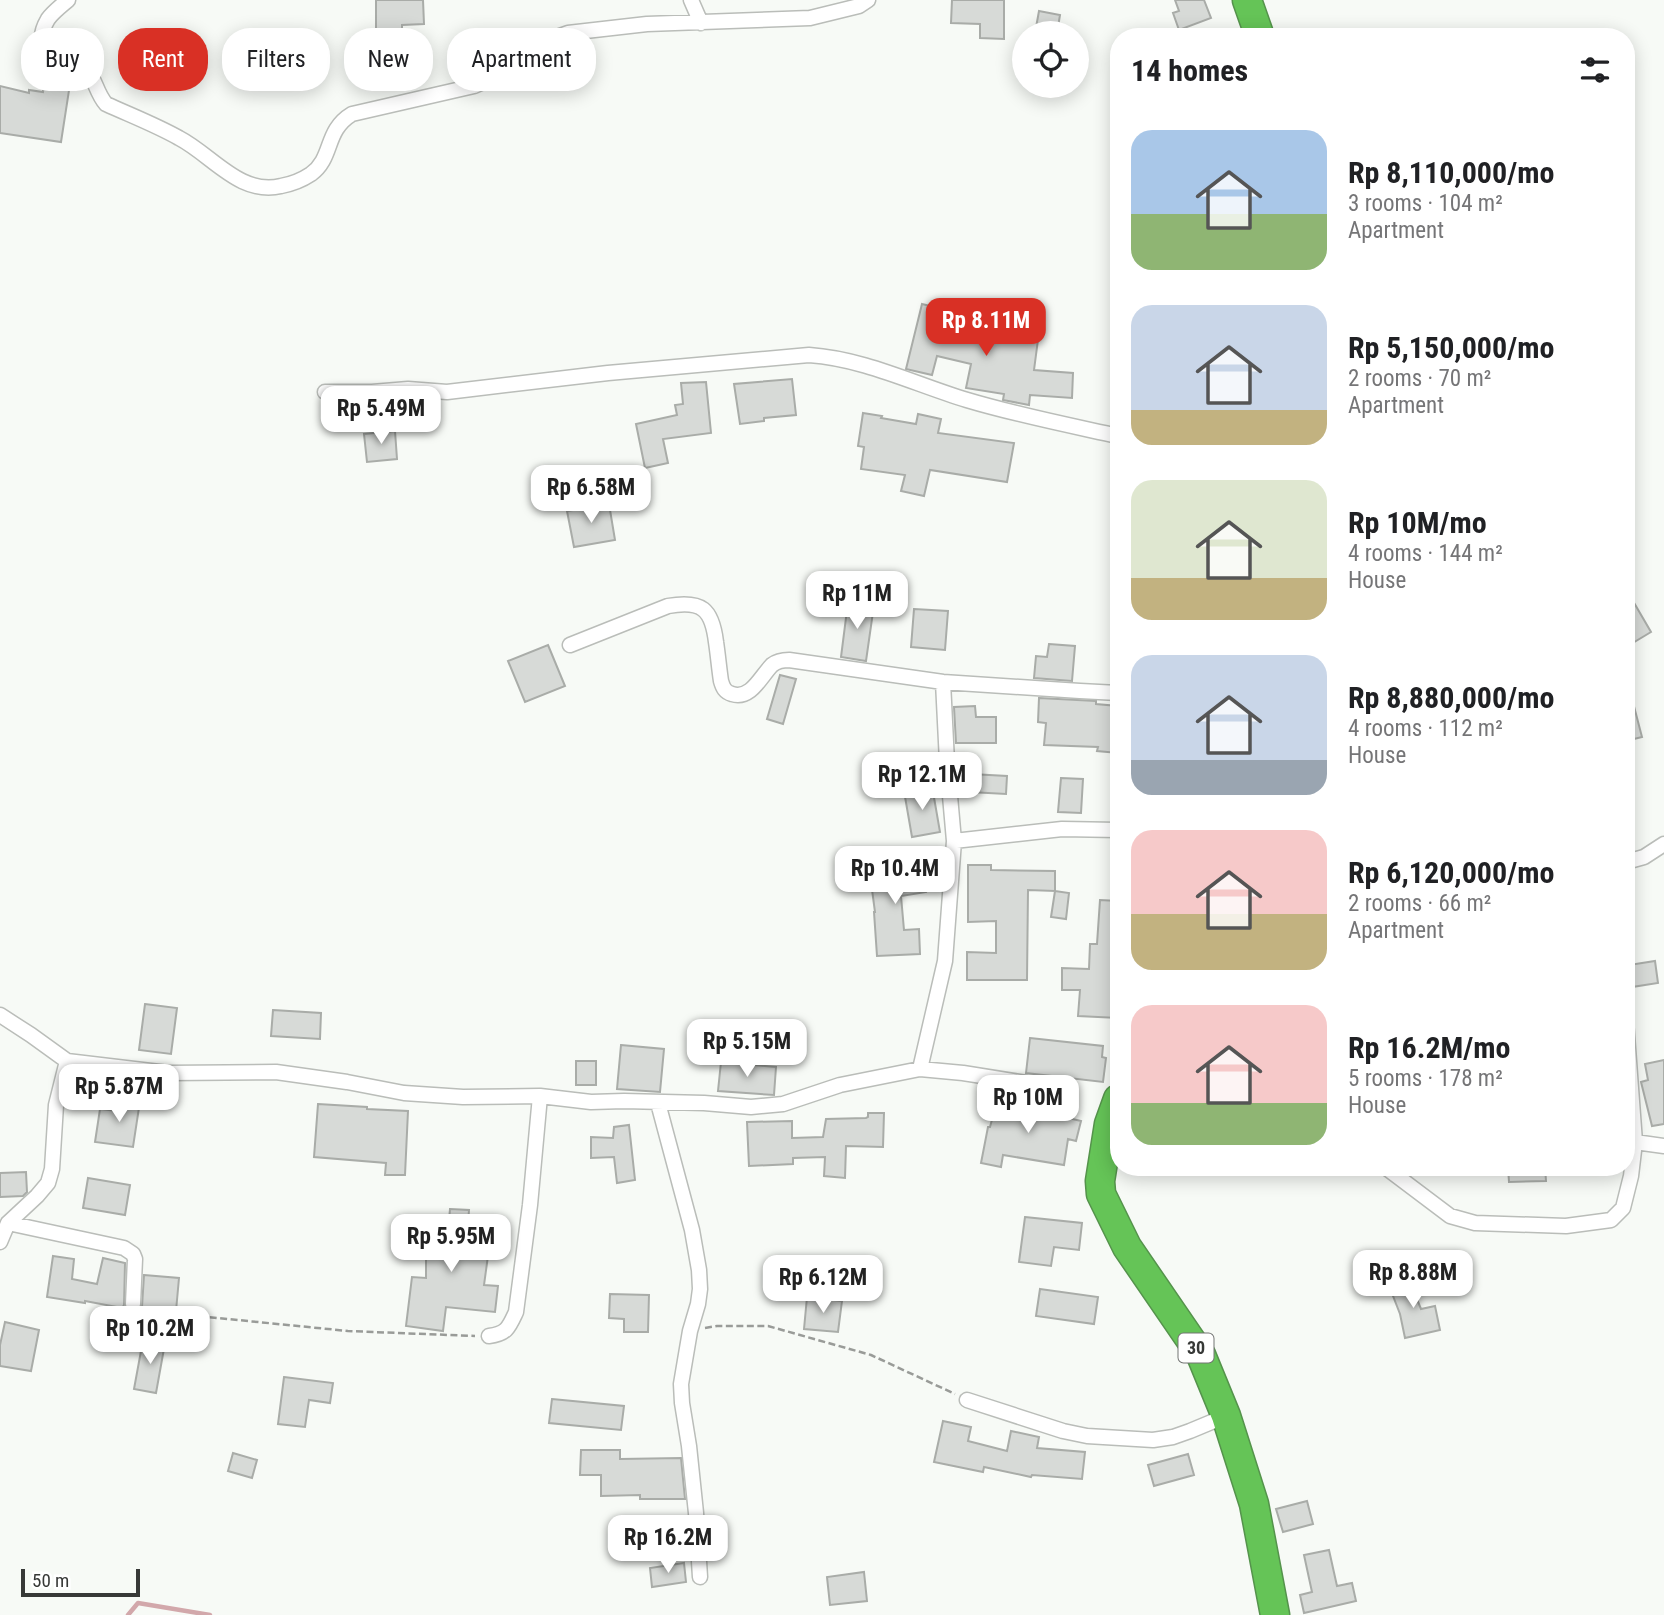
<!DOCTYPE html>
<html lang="en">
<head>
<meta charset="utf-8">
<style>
	:root { --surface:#fff; --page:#f2f2f2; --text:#202124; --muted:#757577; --accent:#d93025 }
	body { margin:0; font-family:"Roboto Condensed",sans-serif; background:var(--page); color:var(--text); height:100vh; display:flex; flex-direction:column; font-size:26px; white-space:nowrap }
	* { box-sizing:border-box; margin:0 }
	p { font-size:23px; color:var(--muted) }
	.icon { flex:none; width:38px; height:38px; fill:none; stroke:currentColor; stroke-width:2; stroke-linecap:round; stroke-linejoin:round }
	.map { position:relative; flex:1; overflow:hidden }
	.panel { position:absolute; left:1110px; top:28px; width:525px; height:1148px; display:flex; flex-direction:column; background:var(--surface); border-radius:28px; box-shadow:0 4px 18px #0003 }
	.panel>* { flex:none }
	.banner { position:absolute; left:21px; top:28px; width:665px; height:63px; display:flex; gap:14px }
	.fabs { position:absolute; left:1012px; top:21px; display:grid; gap:14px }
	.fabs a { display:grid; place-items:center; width:77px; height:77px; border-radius:50%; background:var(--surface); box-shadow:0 4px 18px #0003; font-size:35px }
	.scale { position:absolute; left:21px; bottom:18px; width:119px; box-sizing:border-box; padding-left:7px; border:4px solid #373937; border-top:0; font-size:19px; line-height:24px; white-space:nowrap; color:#373937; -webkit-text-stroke:5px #fff; paint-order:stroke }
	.price { position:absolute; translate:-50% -60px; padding:0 16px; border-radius:14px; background:#fff; color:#222; font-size:23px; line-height:46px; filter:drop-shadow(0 2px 4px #0008) }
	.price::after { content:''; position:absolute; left:50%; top:42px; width:21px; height:16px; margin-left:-10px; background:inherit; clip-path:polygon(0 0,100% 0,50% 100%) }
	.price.on { background:var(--accent); color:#fff }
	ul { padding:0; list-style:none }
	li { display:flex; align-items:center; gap:21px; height:175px; padding:0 21px }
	li span { display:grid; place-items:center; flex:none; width:196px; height:140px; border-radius:21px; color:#555 }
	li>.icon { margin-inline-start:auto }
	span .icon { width:84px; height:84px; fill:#fffc; stroke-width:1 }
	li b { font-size:30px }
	h2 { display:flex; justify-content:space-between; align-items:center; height:84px; padding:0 21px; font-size:30px }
	.tag { padding:0 24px; border-radius:28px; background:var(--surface); box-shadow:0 4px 18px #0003; font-size:24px; line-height:63px }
	.tag.on { background:var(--accent); color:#fff }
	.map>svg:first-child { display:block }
</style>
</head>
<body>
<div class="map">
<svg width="1664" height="1615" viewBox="0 0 1664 1615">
	<rect width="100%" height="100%" fill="#f7faf6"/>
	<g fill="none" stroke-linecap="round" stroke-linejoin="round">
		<path stroke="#d2a8ab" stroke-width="4.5" d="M128,1615l10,-12 72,12"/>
	</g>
	<path fill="#d7dad7" stroke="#a9aca8" stroke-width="2" d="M376,0h47l1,24 -22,1v16h-26z
		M952,0h52v39l-24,-1v-14l-29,-1z
		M1175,0h29l7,18 -32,12 -6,-17 6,-2z
		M1039,11l21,4 -3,18h-22z
		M47,63l25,8 -11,71 -61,-9v-47l29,7v-3l14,2z
		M922,304l41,10 -3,16 51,9 2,-10 26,3 -5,38 39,3 -1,25 -42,-3 -1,10 -26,-5 1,-6 -38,-6 5,-24 -34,-8 -5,19 -26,-6z
		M792,379l4,36 -32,3v3l-24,3 -6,-40z
		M706,382l5,51 -48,6 5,24 -23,5 -9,-44 41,-9 -2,-10 8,-1 -2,-21z
		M863,413l19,3 -1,2 35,6 2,-10 23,5 -3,14 76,10 -7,39 -77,-12 -6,26 -23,-5 4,-16 -44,-6 3,-22 -6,-1z
		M395,431l2,28 -30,3 -3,-28z
		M609,504l6,36 -41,7 -7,-36z
		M1626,589l25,43 -25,15z
		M848,602l26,3 -8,56 -25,-4z
		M914,609l34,2 -3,39 -34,-3z
		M1049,644l26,2 -3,35 -38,-3 2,-22 11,1z
		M548,645l17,41 -40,16 -17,-41z
		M780,675l16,4 -13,45 -16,-5z
		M1630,691l12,46 -16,4v-49z
		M1039,698l57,3v3l22,2v47l-21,-2 1,-4 -54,-2 2,-22 -8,-1z
		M975,706l1,11h20v26h-40l-2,-36z
		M971,774l36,2 -1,18 -36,-2z
		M1061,778l22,1 -2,34 -23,-1z
		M932,786l8,46 -28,5 -8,-46z
		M921,860l5,32 -25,4 3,34 15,-1 1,25 -43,2 -3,-44h1l-6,-45z
		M968,865h23v5l64,1v20l-27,-1 -1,90h-60v-28l29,1v-32l-28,1z
		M1055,891l14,2 -3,26 -15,-2z
		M1100,900l18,1v117l-40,-2 2,-26h-18v-22l27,1 1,-25h7z
		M1655,961l3,22 -26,4 -3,-22z
		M145,1004l32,4 -6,46 -32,-4z
		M273,1010l48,3 -1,26 -49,-3z
		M1030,1038l73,8 -1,11 4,1 -3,24 -77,-9z
		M621,1045l43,4 -4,43 -43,-3z
		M1664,1060v64l-12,2 -11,-44 7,-2 -3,-16z
		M576,1061h20v24h-20z
		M721,1062l55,5 -2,28 -56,-4z
		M118,1098l22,3 -7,46 -38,-5 5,-33 17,2z
		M997,1101l84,20 -5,20 -8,-2 -4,26 -61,-10 -2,12 -20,-4 7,-36h2z
		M318,1104l49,3v2l41,2 -3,64h-20l1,-12 -72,-6z
		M868,1113h16l-1,34 -37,-1 -1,32 -21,-2 1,-19 -32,1v6l-44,2 -2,-44 45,-1v17l31,-1 3,-18 40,-1 2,-1z
		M629,1125l6,55 -18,3 -3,-26 -23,1v-21l22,1 1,-11z
		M1508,1167h37l1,14 -37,1z
		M26,1172l1,20 -4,4 -23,1v-24z
		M88,1178l42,7 -5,30 -42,-7z
		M450,1209l19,1 -2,28 23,3 -6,44 14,1 -3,26 -49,-5 -3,24 -37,-5 6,-49 14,1v-57l23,-1z
		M1025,1217l57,6 -3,27 -25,-3 -3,19 -32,-4z
		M53,1256l21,3 -2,20 25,5 6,-26 22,5 -1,42 -2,3 -37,-7v2l-38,-6z
		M144,1275l35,3 -3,33 -34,-4z
		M1407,1275l14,34 14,-3 5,24 -35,8 -5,-24 -12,-31z
		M1040,1289l58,8 -4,27 -58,-8z
		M610,1294l39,1 -1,37h-24v-13l-15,-1z
		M807,1297l35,4 -4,31 -34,-3z
		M5,1322l34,8 -8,41 -31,-5v-21z
		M143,1340l22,3 -9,50 -22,-4z
		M284,1377l49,6 -3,20 -21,-3 -4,27 -27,-3z
		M552,1399l72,7 -3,24 -72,-7z
		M943,1421l28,6 -3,14 39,10 4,-20 28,6 -2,11 48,4 -3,27 -50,-4 -1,2 -47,-10 -1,5 -49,-10z
		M581,1450h39v9l61,-1 4,41h-45v-4l-39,1v-21h-21z
		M233,1453l24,7 -5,18 -24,-7z
		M1188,1454l6,21 -40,11 -6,-21z
		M1307,1501l6,23 -30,8 -7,-23z
		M1329,1550l8,36 15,-3 4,18 -52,12 -4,-18 12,-3 -8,-37z
		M684,1563l2,19 -34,5 -2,-19z
		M864,1572l3,29 -37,4 -3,-28z"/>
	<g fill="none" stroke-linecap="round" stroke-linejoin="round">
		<defs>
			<path id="street" d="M68,0c-7,6 -15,12 -20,19 -10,17 -9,33 11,39 9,3 19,2 26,9 10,10 11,26 21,37 24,11 50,21 73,34 33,17 61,58 102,48 11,-2 21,-6 30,-12 23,-17 13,-43 41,-60l122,-28 32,-14 37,-30 25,-9 79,-9 163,-6 49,-12 9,-6
				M691,0l10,23
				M325,392h47l36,-3 39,3 161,-19 201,-18c56,4 105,29 158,45 50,15 101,25 151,36
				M570,645l98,-39c34,-6 44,3 48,36 2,13 3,26 5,39 2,7 4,11 11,13 19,6 29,-18 40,-29 5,-4 10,-5 17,-5l154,22 137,9 38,2
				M954,841l108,-12 56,1
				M1626,862l18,-5 20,-13
				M0,1015l31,20 36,26
				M920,1069l25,-108 9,-120 -7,-79 -4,-80
				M658,1103l34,127 7,40 1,19 -2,15 -8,27 -9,53 1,19 7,43 7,67 4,64
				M1635,1142l29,4
				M1385,1167l65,49 25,7 91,3 45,-6 12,-12 8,-32 4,-34 -9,-121
				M8,1223l116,25 9,6 2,5 -2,45
				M0,1242l8,-19 29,-27 11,-13 4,-14 4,-64 11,-44 101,12 108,-1 71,10 57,11 59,4 77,-1 51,6 33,-1 80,2 47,4 32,-3 57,-19 80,-16 43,4 63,10
				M489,1336c18,-2 20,-9 27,-24l14,-107 10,-109
				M967,1400l96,31 24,5 66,4 20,-3 17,-6 36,-15"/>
			<path id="highway" d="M1247,0l13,37
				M1118,1099l-9,25 -9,57 1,13 26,53 74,108 25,61 28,88 21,111"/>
		</defs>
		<use href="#street" stroke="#babdb9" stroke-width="17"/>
		<use href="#highway" stroke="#55934c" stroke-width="31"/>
		<path stroke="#999b98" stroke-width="2.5" stroke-dasharray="7 3.5" stroke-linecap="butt" d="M147,1311l201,20 127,5
			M705,1328l12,-2h51l103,29 84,39"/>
		<use href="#street" stroke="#fff" stroke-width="14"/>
		<use href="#highway" stroke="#65c457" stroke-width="28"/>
	</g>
	<g text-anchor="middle" stroke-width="7" stroke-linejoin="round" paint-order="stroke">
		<rect fill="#fff" stroke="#737473" stroke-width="2" x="1178.5" y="1333.5" width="35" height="29" rx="5"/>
		<g font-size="18" font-weight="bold" fill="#373937">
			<text x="1196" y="1354">30</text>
		</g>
	</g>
</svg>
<div class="fabs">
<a><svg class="icon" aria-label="locate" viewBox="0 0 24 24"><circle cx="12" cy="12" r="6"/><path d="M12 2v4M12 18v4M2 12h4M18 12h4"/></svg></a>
</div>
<div class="scale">50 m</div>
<b class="price on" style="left:986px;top:358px">Rp 8.11M</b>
<b class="price" style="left:381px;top:446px">Rp 5.49M</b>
<b class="price" style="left:591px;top:525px">Rp 6.58M</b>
<b class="price" style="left:857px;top:631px">Rp 11M</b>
<b class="price" style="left:922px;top:812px">Rp 12.1M</b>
<b class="price" style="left:895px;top:906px">Rp 10.4M</b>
<b class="price" style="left:747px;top:1079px">Rp 5.15M</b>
<b class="price" style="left:119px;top:1124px">Rp 5.87M</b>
<b class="price" style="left:1028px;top:1135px">Rp 10M</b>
<b class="price" style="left:451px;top:1274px">Rp 5.95M</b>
<b class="price" style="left:1413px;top:1310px">Rp 8.88M</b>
<b class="price" style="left:823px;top:1315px">Rp 6.12M</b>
<b class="price" style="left:150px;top:1366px">Rp 10.2M</b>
<b class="price" style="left:668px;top:1575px">Rp 16.2M</b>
<div class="banner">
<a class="tag">Buy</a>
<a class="tag on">Rent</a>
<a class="tag">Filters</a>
<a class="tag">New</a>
<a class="tag">Apartment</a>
</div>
<section class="panel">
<h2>14 homes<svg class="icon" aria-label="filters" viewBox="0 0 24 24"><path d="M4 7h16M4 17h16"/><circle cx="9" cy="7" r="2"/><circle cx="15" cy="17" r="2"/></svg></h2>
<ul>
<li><span style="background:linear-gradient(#a9c7e8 60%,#8fb573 0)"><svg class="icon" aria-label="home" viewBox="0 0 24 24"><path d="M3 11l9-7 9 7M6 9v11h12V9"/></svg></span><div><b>Rp 8,110,000/mo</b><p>3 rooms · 104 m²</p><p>Apartment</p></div></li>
<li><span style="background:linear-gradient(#c9d6e8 75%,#c2b280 0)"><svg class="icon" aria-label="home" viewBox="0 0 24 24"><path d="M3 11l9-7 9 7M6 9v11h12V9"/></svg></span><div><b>Rp 5,150,000/mo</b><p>2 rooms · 70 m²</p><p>Apartment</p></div></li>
<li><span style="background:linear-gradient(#dfe7d0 70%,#c2b280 0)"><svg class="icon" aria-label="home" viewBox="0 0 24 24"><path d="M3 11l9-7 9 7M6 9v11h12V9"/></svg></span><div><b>Rp 10M/mo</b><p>4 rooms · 144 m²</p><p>House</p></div></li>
<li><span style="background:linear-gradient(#c9d6e8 75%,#9aa5b1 0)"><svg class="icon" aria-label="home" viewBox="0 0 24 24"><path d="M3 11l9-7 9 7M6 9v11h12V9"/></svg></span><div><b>Rp 8,880,000/mo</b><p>4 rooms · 112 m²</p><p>House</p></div></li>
<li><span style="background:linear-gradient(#f6c9c9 60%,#c2b280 0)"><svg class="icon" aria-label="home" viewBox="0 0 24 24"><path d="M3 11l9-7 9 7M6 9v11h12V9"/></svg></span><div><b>Rp 6,120,000/mo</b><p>2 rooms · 66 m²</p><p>Apartment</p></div></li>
<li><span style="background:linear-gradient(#f6c9c9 70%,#8fb573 0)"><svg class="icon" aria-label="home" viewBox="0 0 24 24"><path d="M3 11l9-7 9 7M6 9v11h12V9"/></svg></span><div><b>Rp 16.2M/mo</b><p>5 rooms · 178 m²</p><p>House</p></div></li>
</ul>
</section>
</div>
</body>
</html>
